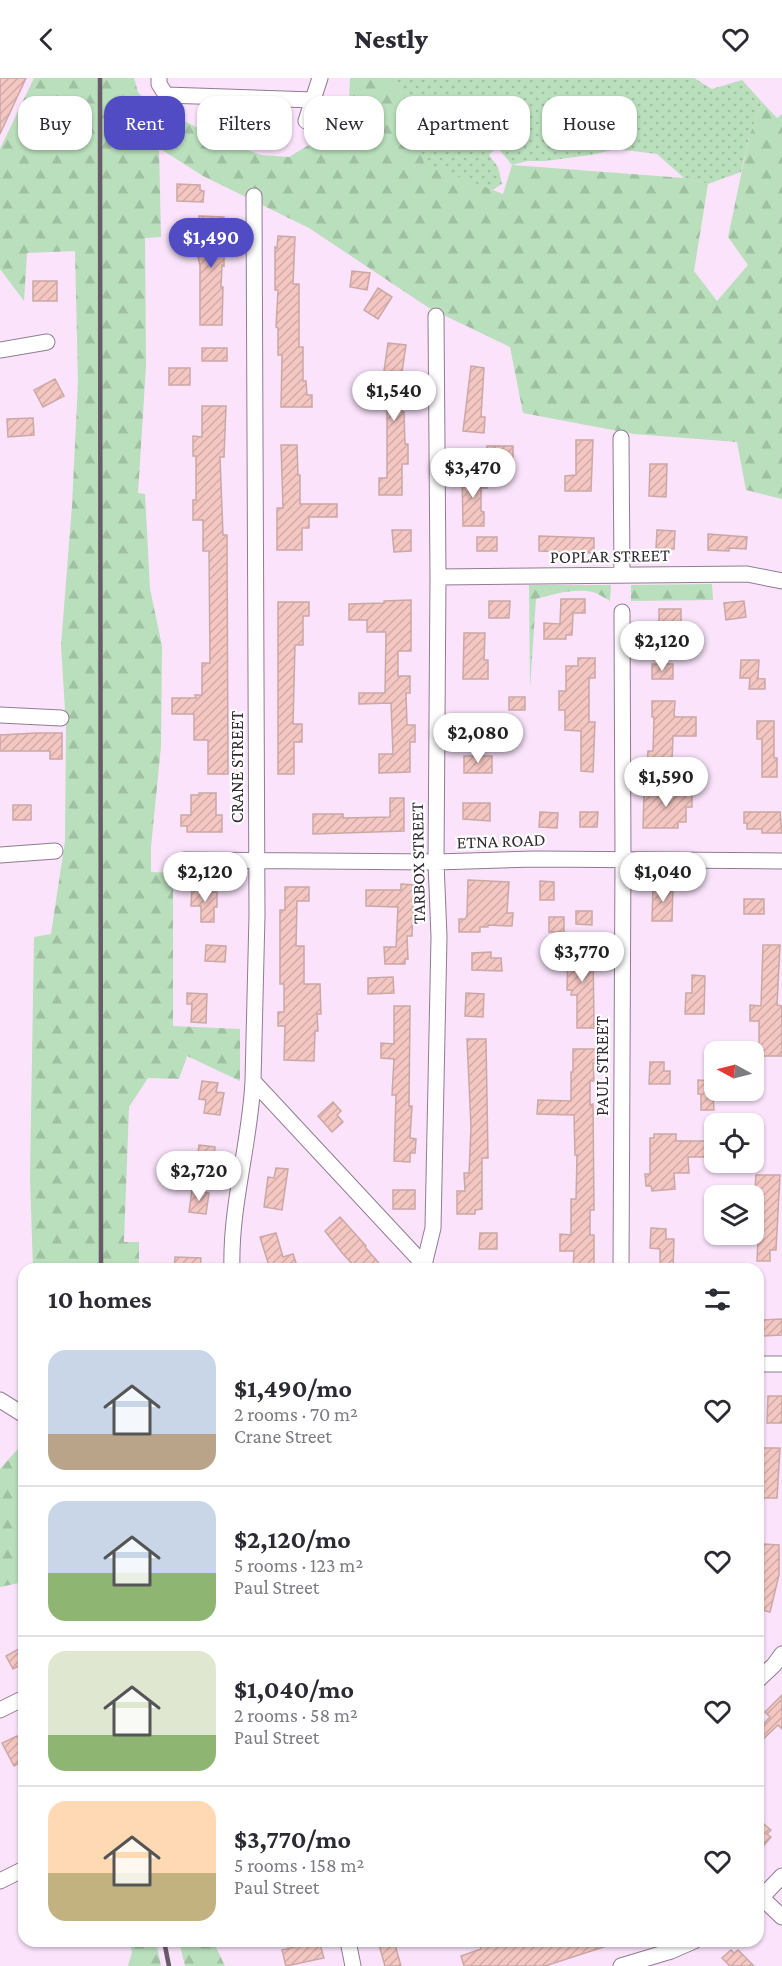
<!DOCTYPE html>
<html lang="en">
<head>
<meta charset="utf-8">
<style>
	:root { --surface:#fff; --page:#f7f7f7; --text:#2b2b33; --muted:#7c7c81; --line:#e1e1e2; --accent:#514cc3 }
	body { margin:0; font-family:"Crimson Pro",serif; background:var(--page); color:var(--text); height:100vh; display:flex; flex-direction:column; font-size:22px; white-space:nowrap }
	* { box-sizing:border-box; margin:0 }
	p { font-size:20px; color:var(--muted) }
	.icon { flex:none; width:33px; height:33px; fill:none; stroke:currentColor; stroke-width:2; stroke-linecap:round; stroke-linejoin:round }
	.map { position:relative; flex:1; overflow:hidden }
	.drawer { position:absolute; left:18px; top:1185px; width:746px; height:684px; display:flex; flex-direction:column; background:var(--surface); border-radius:18px; box-shadow:0 2px 4px #0004 }
	.drawer>* { flex:none }
	.top-card { position:absolute; left:18px; top:18px; width:747px; height:54px; display:flex; gap:12px }
	.needle { width:39px; rotate:277deg }
	.buttons { position:absolute; left:704px; top:963px; display:grid; gap:12px }
	.buttons a { display:grid; place-items:center; width:60px; height:60px; border-radius:12px; background:var(--surface); box-shadow:0 2px 4px #0004; font-size:30px }
	.price { position:absolute; translate:-50% -51px; padding:0 14px; border-radius:21px; background:#fff; color:#222; font-size:20px; line-height:39px; filter:drop-shadow(0 2px 3px #0008) }
	.price::after { content:''; position:absolute; left:50%; top:36px; width:18px; height:14px; margin-left:-9px; background:inherit; clip-path:polygon(0 0,100% 0,50% 100%) }
	.price.selected { background:var(--accent); color:#fff }
	ul { padding:0; list-style:none }
	li { display:flex; align-items:center; gap:18px; height:150px; padding:0 30px }
	li+li { border-top:2px solid var(--line) }
	li span { display:grid; place-items:center; flex:none; width:168px; height:120px; border-radius:18px; color:#555 }
	li>.icon { margin-inline-start:auto }
	span .icon { width:72px; height:72px; fill:#fffc; stroke-width:1 }
	li b { font-size:26px }
	h2 { display:flex; justify-content:space-between; align-items:center; height:72px; padding:0 30px; font-size:26px }
	.pill { padding:0 21px; border-radius:18px; background:var(--surface); box-shadow:0 2px 4px #0004; font-size:21px; line-height:54px }
	.pill.selected { background:var(--accent); color:#fff }
	header { display:flex; justify-content:space-between; align-items:center; height:78px; padding:0 30px; background:var(--surface); font-size:27px; font-weight:800 }
	.map>svg:first-child { display:block }
</style>
</head>
<body>
<header><svg class="icon" aria-label="back" viewBox="0 0 24 24"><path d="M15 5l-7 7 7 7"/></svg>Nestly<svg class="icon" aria-label="heart" viewBox="0 0 24 24"><path d="M12 20l-8-8c-3-5 5-10 8-4 3-6 11-1 8 4z"/></svg></header>
<div class="map">
<svg width="782" height="1888" viewBox="0 0 782 1888">
	<defs>
		<pattern id="green-dots" width="8" height="8" patternUnits="userSpaceOnUse" patternTransform="scale(1.5)"><rect width="8" height="8" fill="#b9dfbc"/><path d="M2 2h.1M6 6h.1" fill="none" stroke="#a0c0a2" stroke-width="1.8" stroke-linecap="round"/></pattern>
		<pattern id="forest-firs" width="22" height="20" patternUnits="userSpaceOnUse" patternTransform="scale(1.5)"><rect width="22" height="20" fill="#b9dfbc"/><path d="M5 1l3.5 6h-7zM16 11l3.5 6h-7z" fill="#a0c0a2"/></pattern>
		<pattern id="building-hatch" width="6" height="6" patternUnits="userSpaceOnUse" patternTransform="scale(1.5)"><rect width="6" height="6" fill="#f5c7c3"/><path d="M-1 1l2-2M0 6l6-6M5 7l2-2" fill="none" stroke="#d2aba8"/></pattern>
	</defs>
	<rect width="100%" height="100%" fill="#fae3fb"/>
	<path fill="url(#green-dots)" d="M396,0h298l18,11 30,-9 20,22 -13,35 -8,35 -33,12 -24,-6 -27,-24 -41,-5 -25,6 -46,6h-18l-15,4 -15,-18 -8,8 9,12 4,17 -10,6 -68,-26z"/>
	<path fill="url(#forest-firs)" d="M34,0h100l4,14 11,12 80,39 32,12 28,2 23,-14 35,5 3,-70h46l28,85 79,31 9,-29 172,13 24,6 -14,87 23,30 31,-36 -20,-28 21,-100 13,-35 15,16 5,-4v385l-36,-9 -9,-48 -103,-8 -111,-21 -13,-66 -81,-39 -120,-80 -106,-52 -44,-28 2,89 -16,1 1,128 -8,127 7,1 5,95 12,57 -1,100 -10,101v25l22,1v153l67,3v52l-53,-25 -8,23 -31,-1 -19,29 -5,135h15v27h-106l-3,-91 4,-241 17,-3 14,-93 1,-115 -5,-81 11,-139 6,-124 -3,-131 -48,2 -3,48 -24,-32v-120z
		M712,506l1,16 -82,1v-16z
		M529,507h82l-1,16c-5,-3 -11,-7 -17,-9 -18,-4 -40,2 -57,7l-6,89z
		M24,1364v140l-24,5v-118z
		M130,1863h26l5,25h-33l4,-14z
		M179,1863h34l12,25h-40z"/>
	<path fill="url(#building-hatch)" stroke="#caa8a5" stroke-width="1.5" d="M0,0h26l-26,56z
		M177,106l23,1v5l4,1 -1,11 -26,-1z
		M199,138l25,1v49l-2,-1 -1,22h2l-1,38h-22v-60l-2,-8z
		M278,158l17,1 -2,47h6v63h4v34h3l1,14h5v12h-31l1,-52h-4v-27l-2,-1 2,-37h-3v-43l2,1z
		M352,193l18,2 -3,17 -17,-3z
		M33,203h24v20h-24z
		M378,210l14,9 -14,22 -14,-9z
		M388,265l18,2 -5,34 1,33h2l1,32h3v20h-6v31h-23v-17h8v-78h-3v-29z
		M202,270h25v13h-25z
		M471,288l13,2 -3,49h4l-1,16 -21,-2z
		M169,290h21v17h-21z
		M55,301l9,17 -21,11 -9,-17z
		M202,328h24l-2,51h-4l3,78h4l1,239h-20v-34h-14v-26h-22v-16h24l-1,-3h7v-32h8l-1,-112h-6v-31h-10v-20h3v-44h-3v-20l9,1z
		M33,340l1,17 -26,2 -1,-18z
		M576,362h17l-2,51h-26v-15l11,-1z
		M281,367h16l1,30h2v29h37v13h-28v11h-7v22h-25v-42h6z
		M487,368h26v16h-26z
		M650,386h17l-1,33 -17,-1z
		M462,395h25v15h-6v23l3,1v14h-21z
		M392,452h19v21l-17,1z
		M657,452l18,1 -1,18 -18,-1z
		M708,456l39,3 -1,12 -17,-1v3l-21,-1z
		M539,458l55,2v15l-55,-2z
		M477,459h20v14h-20z
		M561,521h24v14h-12l-1,22h-6v4h-22v-16l16,1z
		M411,522v51h-13v25h12v17h-4l1,32h8v17h-5v30l-31,1v-19h14l-2,-51 -32,1v-11h26l1,-61h-19v-12h-18v-16l35,-1v-2z
		M489,523h21l-1,17h-20z
		M744,523l2,16 -20,3 -2,-17z
		M278,524h31v14h-6v29h-8l-2,79h9v18h-8v32h-16z
		M659,531h22v31h-22z
		M464,555h21l-1,27h4v19h-25z
		M578,580h17v20h-6v44h6l-2,50 -12,-1v-40l-16,-1v-20h-6v-19h7v-25h12z
		M741,582h18l-1,18h-2l9,1v10h-16l1,-11h-10z
		M652,586h21v15h-21z
		M509,619h16v13h-16z
		M652,623h23l-1,15 3,1h19v19h-23l-1,25h-8v7l-17,-1 1,-16h5l1,-34h-2z
		M757,643h17v37h3v19h-15v-38h-5z
		M488,646h26v17l-27,-1z
		M36,655h26v26h-12v-8h-50v-16z
		M464,678h28v17h-28z
		M652,711h40v18h-6v15h-8v6h-35l1,-36h8z
		M199,715h17v22h6v17h-35v-6h-6v-11h10v-20h8z
		M390,720h14v33l-91,3v-20h30v4l47,-1z
		M463,725h27v18l-27,-2z
		M13,727h18v15h-18z
		M540,734l18,1 -1,15 -18,-1z
		M580,734h18l-1,15h-17z
		M744,734h36l2,21h-20v-4h-15v-6h-3z
		M468,802l41,2 -2,31h6l-1,13 -24,-1v2h-8v5h-21v-13h6l2,-4z
		M540,803l14,1v18h-14z
		M401,806l13,1 -2,51h-5l1,23h-3v5h-20l-1,-17h12l2,-40 -32,-1v-16h35z
		M653,807h20l-1,36h-20z
		M192,808h14v6h11v15h-3v15h-13v-16h-10z
		M285,809h24v14h-12l-1,45h8v38h16l1,30h-4l1,17h-3l-1,30 -30,-1 1,-34h-7v-14h6v-28h-4v-74h5z
		M744,821h20v15h-20z
		M576,833h16v14l-16,-1z
		M549,839h15v15h-15z
		M206,867l20,1 -1,16 -20,-1z
		M568,867l25,1 1,82h-17v-33h-6l1,-5h-5z
		M763,867h17l-3,60 5,1v50h-23v-35h-9v-16l11,1z
		M491,874v6h10l1,13 -30,-1v-17z
		M692,897l13,1 -1,38h-19l1,-21h6z
		M393,899l1,16 -26,1v-16z
		M187,915l20,1 -1,29 -15,-1 1,-18h-5z
		M466,915l18,1 -1,23 -18,-1z
		M394,928h16l-1,100h3l-2,32 6,1 -1,14h-5v9l-16,-1 2,-66h-4l2,-36 -13,-1v-15l13,1z
		M467,961h19l2,119h-6v51l-7,1v4h-18v-23h8l-1,-18h5l2,-46z
		M573,971h24v14h-4l1,18h-4v24l3,-1 1,106h-4v25h4v34l-21,-1 1,-17h-14v-17l11,1v-36h5l1,-44h-2l-1,-40 -37,-1 1,-14 33,1v-29h2z
		M650,984h14v9h6v13h-21z
		M698,1002l14,1 2,29h-13v-16h-3z
		M202,1003l16,2 -2,9 8,1 -4,22 -16,-2 2,-13 -7,-1z
		M333,1024l8,9 -4,4 6,7 -11,10 -14,-16z
		M654,1056h22v7h34l-1,16h-21l1,16h-15l1,16 -23,2 -1,-5h-5l-1,-12h5v-36h4z
		M199,1067l16,2 -3,23 -16,-2z
		M276,1090l12,1 -6,41 -18,-3 4,-30 6,1z
		M756,1097h24l-4,75h-6v11h-13l2,-44h-6z
		M192,1112l17,3 -3,21 -17,-2z
		M393,1112h22v19h-22z
		M340,1139l26,29 -1,1 19,22h-27l-14,-15 -18,-23z
		M651,1150l15,1v10h8l-1,30h-13v-20l-10,-1z
		M276,1155l7,24 10,-3 5,15h-28l-10,-32z
		M480,1155h17v16h-18z
		M175,1179l26,1 -1,11h-26z
		M782,1241v16l-20,1v-16z
		M768,1318h14v27h-15z
		M758,1370h22l-3,50h-19z
		M763,1466l16,1v30l-9,37 -12,-3v-9l4,-20z
		M24,1568v17l-11,6 -7,-13z
		M782,1617v34l-4,-4 -20,19v-14l12,-13 -5,-5z
		M24,1657v25l-10,6 -12,-23 15,-7 1,2z
		M758,1741l13,11 -4,4 4,3 -13,15z
		M297,1863h22l5,17 -38,8 -4,-16 16,-4z
		M378,1863h16l7,25h-16z
		M478,1863h135v3l-68,22h-81l-3,-10 20,-7z
		M731,1872l3,3 4,-3 16,16h-24l-8,-8z"/>
	<g fill="none" stroke-linecap="round" stroke-linejoin="round">
		<defs>
			<path id="minor" d="M159,0v6l7,11 147,5
				M306,43l14,-43
				M254,118l3,719 -4,166 175,188
				M0,272l47,-8
				M621,360l1,137
				M438,499l309,-3 35,7
				M0,637l61,3
				M0,777l55,-4
				M185,782l251,2 99,-3 247,2
				M424,1187l9,-37 6,-291 -3,-75 2,-285 -2,-261
				M232,1191c-2,-63 18,-125 21,-188
				M621,1191l2,-410 -1,-247
				M758,1286h24
				M0,1322l24,15
				M758,1602l16,-15 8,-11
				M0,1632l24,-12
				M0,1803l24,-12
				M762,1820l20,19
				M758,1823l24,-25
				M348,1863l5,25
				M621,1888l50,-15 23,-10"/>
		</defs>
		<use href="#minor" stroke="#907c92" stroke-width="17"/>
		<use href="#minor" stroke="#fff" stroke-width="15"/>
		<path stroke="#685c69" stroke-width="4.5" d="M100,0l1,1191
			M164,1863l5,25"/>
	</g>
	<g text-anchor="middle" stroke-width="4.5" stroke-linejoin="round" paint-order="stroke">
		<g font-size="18" fill="#332b34" stroke="#fff">
			<text transform="translate(610 478) rotate(-1)" y="6">POPLAR STREET</text>
			<text transform="translate(237 689) rotate(-90)" y="6">CRANE STREET</text>
			<text transform="translate(501 763) rotate(-2)" y="6">ETNA ROAD</text>
			<text transform="translate(418 785) rotate(-91)" y="6">TARBOX STREET</text>
			<text transform="translate(602 988) rotate(-90)" y="6">PAUL STREET</text>
		</g>
	</g>
</svg>
<div class="buttons">
<a><svg class="needle" viewBox="-14 -14 28 28"><path d="M0-13l5 13h-10z" fill="#e53935"/><path d="M0 13l5-13h-10z" fill="#7c7c81"/></svg></a>
<a><svg class="icon" aria-label="locate" viewBox="0 0 24 24"><circle cx="12" cy="12" r="6"/><path d="M12 2v4M12 18v4M2 12h4M18 12h4"/></svg></a>
<a><svg class="icon" aria-label="layers" viewBox="0 0 24 24"><path d="M12 4l9 5-9 5-9-5zM3 14l9 5 9-5"/></svg></a>
</div>
<b class="price selected" style="left:211px;top:191px">$1,490</b>
<b class="price" style="left:394px;top:344px">$1,540</b>
<b class="price" style="left:473px;top:421px">$3,470</b>
<b class="price" style="left:662px;top:594px">$2,120</b>
<b class="price" style="left:478px;top:686px">$2,080</b>
<b class="price" style="left:666px;top:730px">$1,590</b>
<b class="price" style="left:205px;top:825px">$2,120</b>
<b class="price" style="left:663px;top:825px">$1,040</b>
<b class="price" style="left:582px;top:905px">$3,770</b>
<b class="price" style="left:199px;top:1124px">$2,720</b>
<div class="top-card">
<a class="pill">Buy</a>
<a class="pill selected">Rent</a>
<a class="pill">Filters</a>
<a class="pill">New</a>
<a class="pill">Apartment</a>
<a class="pill">House</a>
</div>
<section class="drawer">
<h2>10 homes<svg class="icon" aria-label="filters" viewBox="0 0 24 24"><path d="M4 7h16M4 17h16"/><circle cx="9" cy="7" r="2"/><circle cx="15" cy="17" r="2"/></svg></h2>
<ul>
<li><span style="background:linear-gradient(#c9d6e8 70%,#b9a48a 0)"><svg class="icon" aria-label="home" viewBox="0 0 24 24"><path d="M3 11l9-7 9 7M6 9v11h12V9"/></svg></span><div><b>$1,490/mo</b><p>2 rooms · 70 m²</p><p>Crane Street</p></div><svg class="icon" aria-label="heart" viewBox="0 0 24 24"><path d="M12 20l-8-8c-3-5 5-10 8-4 3-6 11-1 8 4z"/></svg></li>
<li><span style="background:linear-gradient(#c9d6e8 60%,#8fb573 0)"><svg class="icon" aria-label="home" viewBox="0 0 24 24"><path d="M3 11l9-7 9 7M6 9v11h12V9"/></svg></span><div><b>$2,120/mo</b><p>5 rooms · 123 m²</p><p>Paul Street</p></div><svg class="icon" aria-label="heart" viewBox="0 0 24 24"><path d="M12 20l-8-8c-3-5 5-10 8-4 3-6 11-1 8 4z"/></svg></li>
<li><span style="background:linear-gradient(#dfe7d0 70%,#8fb573 0)"><svg class="icon" aria-label="home" viewBox="0 0 24 24"><path d="M3 11l9-7 9 7M6 9v11h12V9"/></svg></span><div><b>$1,040/mo</b><p>2 rooms · 58 m²</p><p>Paul Street</p></div><svg class="icon" aria-label="heart" viewBox="0 0 24 24"><path d="M12 20l-8-8c-3-5 5-10 8-4 3-6 11-1 8 4z"/></svg></li>
<li><span style="background:linear-gradient(#ffd9b3 60%,#c2b280 0)"><svg class="icon" aria-label="home" viewBox="0 0 24 24"><path d="M3 11l9-7 9 7M6 9v11h12V9"/></svg></span><div><b>$3,770/mo</b><p>5 rooms · 158 m²</p><p>Paul Street</p></div><svg class="icon" aria-label="heart" viewBox="0 0 24 24"><path d="M12 20l-8-8c-3-5 5-10 8-4 3-6 11-1 8 4z"/></svg></li>
</ul>
</section>
</div>
</body>
</html>
